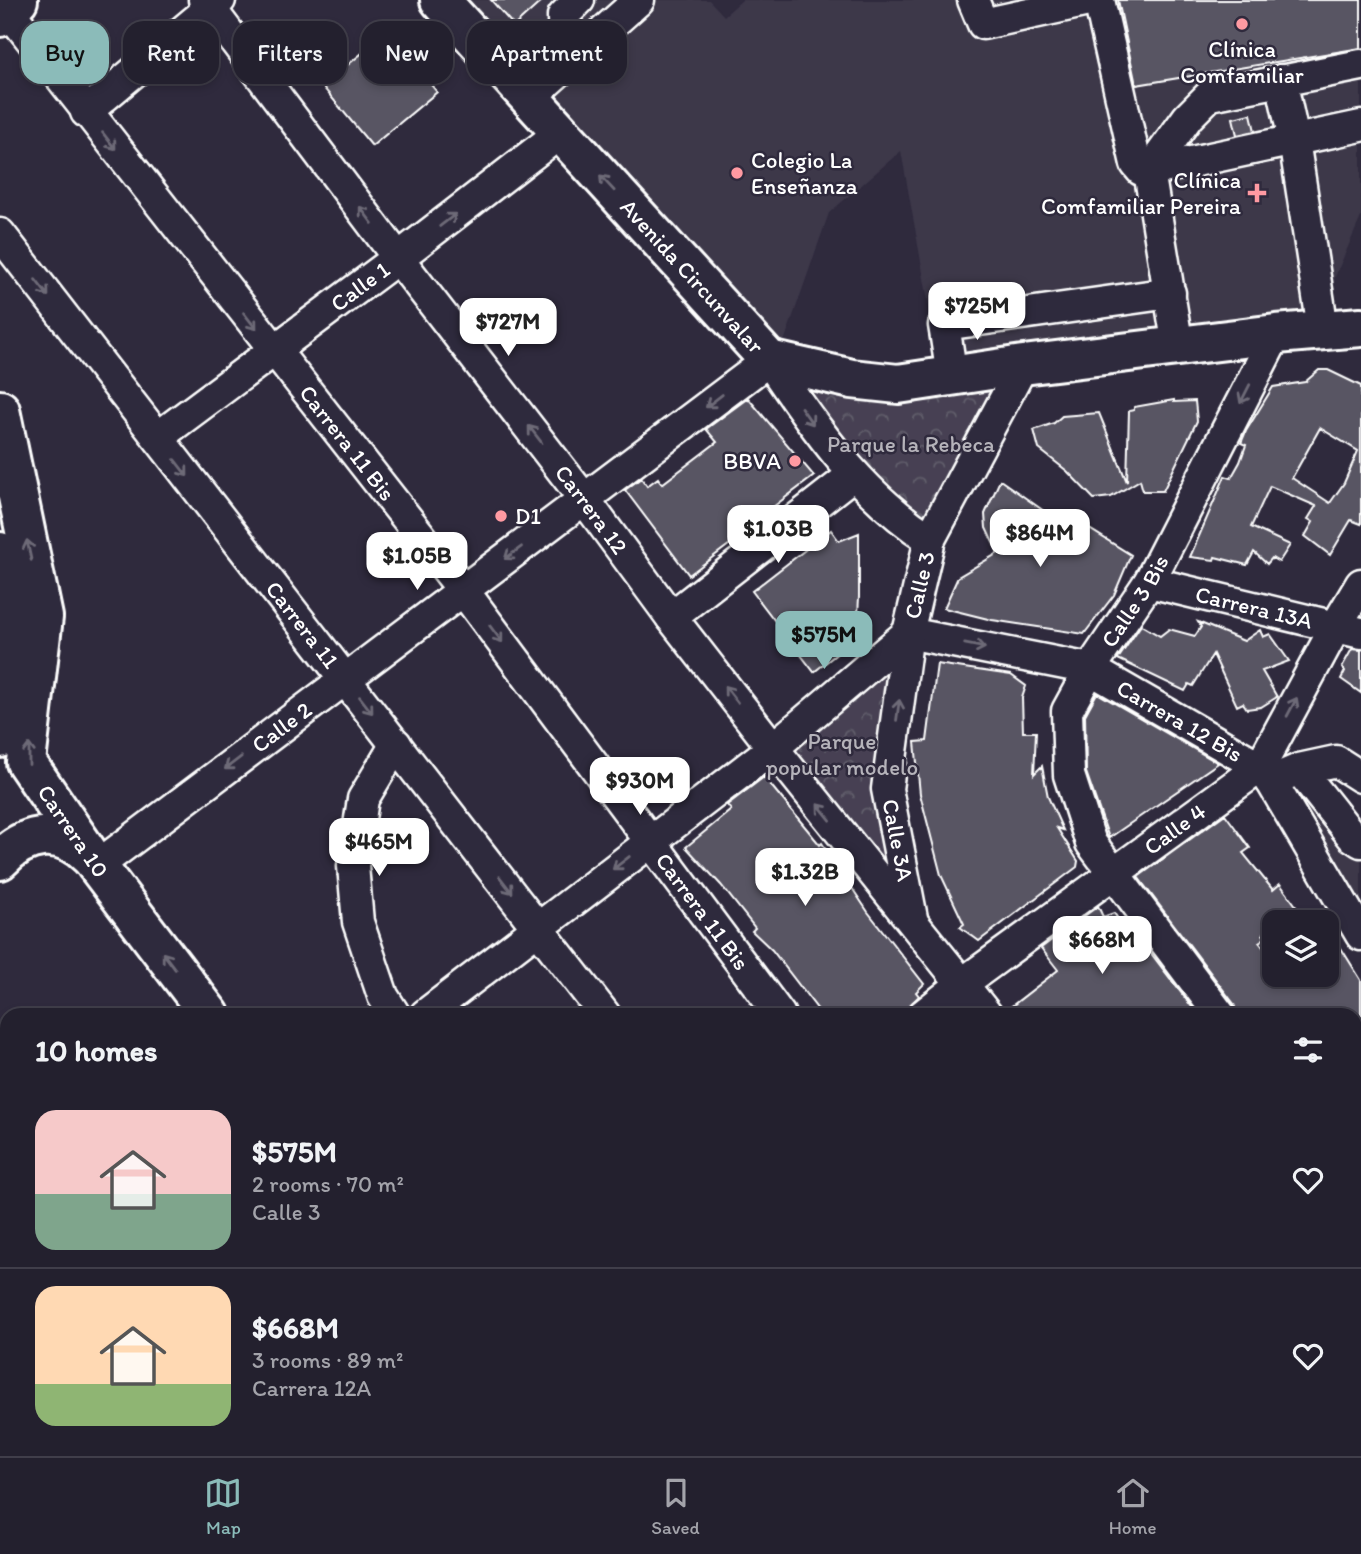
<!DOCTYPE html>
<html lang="en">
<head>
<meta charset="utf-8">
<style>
	:root { --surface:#23202e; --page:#2f2d3a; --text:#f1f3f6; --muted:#a3a3aa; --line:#403e4a; --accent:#8bbbb9 }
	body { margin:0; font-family:Itim,sans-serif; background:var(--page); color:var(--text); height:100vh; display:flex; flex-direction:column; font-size:26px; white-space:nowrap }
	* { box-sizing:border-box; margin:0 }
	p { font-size:23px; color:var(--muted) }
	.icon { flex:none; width:38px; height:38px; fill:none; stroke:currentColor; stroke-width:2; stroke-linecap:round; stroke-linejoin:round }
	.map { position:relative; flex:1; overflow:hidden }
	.sheet { position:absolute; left:0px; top:1008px; width:1362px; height:448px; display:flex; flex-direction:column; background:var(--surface); border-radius:21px 21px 0 0; box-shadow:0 4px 10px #0003,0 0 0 2px var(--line) }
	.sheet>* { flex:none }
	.guide { position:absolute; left:21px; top:21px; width:700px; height:63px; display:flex; gap:14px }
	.fabs { position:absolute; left:1262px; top:910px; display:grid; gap:14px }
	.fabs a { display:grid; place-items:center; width:77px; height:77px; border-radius:14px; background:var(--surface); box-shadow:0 4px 10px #0003,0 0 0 2px var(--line); font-size:35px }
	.price { position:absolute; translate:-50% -60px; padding:0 16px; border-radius:14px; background:#fff; color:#222; font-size:23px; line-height:46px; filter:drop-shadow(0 2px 4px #0008) }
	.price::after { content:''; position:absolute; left:50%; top:42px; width:21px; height:16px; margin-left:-10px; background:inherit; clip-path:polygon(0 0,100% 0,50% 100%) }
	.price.on { background:var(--accent); color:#111 }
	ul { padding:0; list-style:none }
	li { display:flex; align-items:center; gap:21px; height:175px; padding:0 35px }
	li+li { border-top:2px solid var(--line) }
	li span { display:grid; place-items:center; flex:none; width:196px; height:140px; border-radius:21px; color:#555 }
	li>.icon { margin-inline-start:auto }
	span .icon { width:84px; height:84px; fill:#fffc; stroke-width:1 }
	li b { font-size:30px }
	h2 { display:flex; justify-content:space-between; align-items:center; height:84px; padding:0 35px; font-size:30px }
	.tag { padding:0 24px; border-radius:21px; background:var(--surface); box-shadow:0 4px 10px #0003,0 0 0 2px var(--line); font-size:24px; line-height:63px }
	.tag.on { background:var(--accent); color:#111 }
	.menu { display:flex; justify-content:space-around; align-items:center; height:98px; border-top:2px solid var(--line); background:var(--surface); font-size:19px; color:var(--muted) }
	.menu a { display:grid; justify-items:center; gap:4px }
	.menu .on { color:var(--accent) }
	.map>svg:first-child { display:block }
</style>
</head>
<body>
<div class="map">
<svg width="1361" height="1456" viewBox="0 0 1361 1456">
	<defs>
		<pattern id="forest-crowns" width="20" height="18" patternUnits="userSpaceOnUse" patternTransform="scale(1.75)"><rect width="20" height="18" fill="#464152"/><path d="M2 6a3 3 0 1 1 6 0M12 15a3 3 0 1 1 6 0" fill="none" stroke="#625e6c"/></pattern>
	</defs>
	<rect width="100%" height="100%" fill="#2f2a3d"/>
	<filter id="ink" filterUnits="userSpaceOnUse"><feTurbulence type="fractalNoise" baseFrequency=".0143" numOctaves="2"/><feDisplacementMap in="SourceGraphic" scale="14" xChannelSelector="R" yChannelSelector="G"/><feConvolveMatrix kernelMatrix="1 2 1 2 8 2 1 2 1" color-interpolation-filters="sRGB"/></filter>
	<g filter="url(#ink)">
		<path fill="#3c3749" d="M440,0h269l15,16 18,-16h619v217l-26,60 -12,52 -381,49 -41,-227 -72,62 -52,149z
			M1299,769l62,73v93l-90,-154z"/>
		<path fill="url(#forest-crowns)" stroke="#a2a0a8" stroke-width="2" d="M777,362l75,17 171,-14 -93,174 -29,-19z
			M908,633l-21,156 26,133 -140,-174z"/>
		<path fill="#595564" stroke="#fff" stroke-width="2" fill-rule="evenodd" d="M491,0h52l-29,26z
			M1118,0h243v48l-225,37z
			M388,32l49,60 -65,54 -50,-60z
			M1251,114l4,17 -18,4 -4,-17z
			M1319,370h9l33,16v138l-10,-4 -21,35 -25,-19 8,-14 -5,-3 8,-13 -46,-20 -19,41 39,18 -11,17 -7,-4 -5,6 -13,-12 -7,13 -32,-8 -1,3 -24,-3 35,-81 6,2 9,-16 6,-17 -5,-2 5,-12 27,-44 32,-5zM1320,428l38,23 -14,32 -14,20 -38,-25z
			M748,398l66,78 -45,34 2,3 -82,62 -64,-85 16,-12 6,8 11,-8 4,6 55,-42 -11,-13z
			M1174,400v2l21,-1 2,20 -34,70h-20l-3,-11 -29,17 -17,2 -27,-28 -28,-22 -5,-19 20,-7 8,-7 37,-3 28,69 2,-71 5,-1v-3z
			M1000,480l54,38 8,-6 69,43 -17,40 -30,39 -92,-14 -48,-12 14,-31 40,-24 -12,-25 -1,-14z
			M831,530l8,11 20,-8v64l-2,35 -18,9 5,7 -30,24 -62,-81z
			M1198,622l46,19 16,-11 3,7 7,-3 19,27 -27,10 15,26 -16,10 -14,2 -4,-6 -6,3 -24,-52 -20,32 -4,-2 -4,7 -67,-32 23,-34 19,11 9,-7 26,7 6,-9z
			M1352,649l9,1v43l-20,-14 4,-8 -3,-4z
			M937,664l74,11 15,11 -4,12 1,34h13l-2,42 8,-8 6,31 15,33 -6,-2 21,33 -1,6 -98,74 -19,-14 4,-3 -23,-49 -21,-81 -5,-52 12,-1z
			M1097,693l121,70 -109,75 -23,-66 -1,-57z
			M764,777l56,68 2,-2 46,69 56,72 -8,8 3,4 -12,12 -1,7h-84l-50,-65 -20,-19 3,-3 -34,-43 -35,-38 45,-37 -4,-5z
			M1225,814l25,34 -7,5 30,37 7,-6 17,23 -19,15h-4v3l-11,9 2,4 -6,4 15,19v14h52v-51l35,56v35h-124l-3,-11 -96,-127z
			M1098,906l5,11 11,-4 23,34 6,-4 55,72h-194v-3l54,-42 -17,-22z"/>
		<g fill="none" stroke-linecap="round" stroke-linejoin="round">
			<defs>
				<g id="minor">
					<path id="s1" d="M204,0l194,258 187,242 86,117 102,131 214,267"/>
					<path d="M973,0l10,24 110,-24"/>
					<path d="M1099,0l37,164 5,6 8,1"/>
					<path id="s2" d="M8,10l455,580 317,425"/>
					<path d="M564,66l-1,-50 16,-16"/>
					<path d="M1281,80l13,60 29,189"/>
					<path d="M529,98l110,-98"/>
					<path d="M86,112l134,-112"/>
					<path d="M1149,171l212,-45"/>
					<path id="s3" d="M0,234l605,781"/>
					<path d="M1178,347l-29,-176 39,-54 22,-22 151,-30"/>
					<path d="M952,376l-8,-51 226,-32"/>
					<path id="s4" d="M158,437l240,-179 162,-125"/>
					<path id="s5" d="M1149,582l212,51"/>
					<path d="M671,617l183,-143"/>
					<path id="s6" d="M908,633l182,36 170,98 11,14 90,154"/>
					<path d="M1299,769l53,67 9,6"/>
					<path d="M1271,781l28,-12 37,-8 25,16"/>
					<path id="s7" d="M97,866l672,-506c44,66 92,135 161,179"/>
					<path id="s8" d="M912,918l-25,-129 21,-156 22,-94 93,-174"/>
					<path d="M395,1015l-12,-19 -25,-74 -5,-56 10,-67 33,-55"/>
					<path d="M425,1015l348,-267 135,-115"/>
					<path id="s9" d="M923,1015l40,-32 297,-216 76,-141 25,-42"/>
					<path id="s10" d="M1220,1015l-129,-172 -22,-68 -2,-64 23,-42 59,-87 127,-248"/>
					<path d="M1354,1072l7,-5"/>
					<path d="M1354,1270l7,11"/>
					<path d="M0,1332l7,-6"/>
					<path d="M935,1449l5,7"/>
					<path d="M1314,1449l6,7"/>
					<path d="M357,1456l9,-7"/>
					<path d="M853,1456l9,-7"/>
				</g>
				<g id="major">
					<path id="s11" d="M440,0l329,360 83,19 46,5 125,-19 253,-31 85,-7"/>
					<path d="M0,17l18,-17"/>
					<path id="s12" d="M0,410l43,207 -17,145 71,104 113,149"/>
					<path d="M0,552l15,64 -15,122"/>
					<path d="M0,860c26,-28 61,-33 90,-3"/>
					<path d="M0,1263l7,10"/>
					<path d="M141,1449l5,7"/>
					<path d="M536,1449l5,7"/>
				</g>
			</defs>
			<use href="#minor" stroke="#fff" stroke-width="35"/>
			<use href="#major" stroke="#fff" stroke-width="44"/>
			<use href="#minor" stroke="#2f2a3d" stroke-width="30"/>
			<use href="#major" stroke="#2f2a3d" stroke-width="38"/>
		</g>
		<defs><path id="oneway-shaft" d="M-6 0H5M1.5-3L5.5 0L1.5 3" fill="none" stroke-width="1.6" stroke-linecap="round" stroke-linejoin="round" transform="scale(1.75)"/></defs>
		<g stroke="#6d6a77">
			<use href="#oneway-shaft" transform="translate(109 141) rotate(52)"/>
			<use href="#oneway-shaft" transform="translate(607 183) rotate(-133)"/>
			<use href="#oneway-shaft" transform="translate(366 215) rotate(-127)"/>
			<use href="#oneway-shaft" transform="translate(448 220) rotate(-38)"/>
			<use href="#oneway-shaft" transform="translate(42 288) rotate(52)"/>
			<use href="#oneway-shaft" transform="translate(250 321) rotate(52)"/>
			<use href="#oneway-shaft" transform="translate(1245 394) rotate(117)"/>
			<use href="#oneway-shaft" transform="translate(714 401) rotate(142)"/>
			<use href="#oneway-shaft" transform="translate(807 416) rotate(55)"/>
			<use href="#oneway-shaft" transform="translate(535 434) rotate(-128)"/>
			<use href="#oneway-shaft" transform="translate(181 468) rotate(52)"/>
			<use href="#oneway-shaft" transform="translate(29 550) rotate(-102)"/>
			<use href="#oneway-shaft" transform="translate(513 553) rotate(144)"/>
			<use href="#oneway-shaft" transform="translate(496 634) rotate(53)"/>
			<use href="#oneway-shaft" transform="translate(975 646) rotate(11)"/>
			<use href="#oneway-shaft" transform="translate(731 694) rotate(-128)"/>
			<use href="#oneway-shaft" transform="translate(366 705) rotate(52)"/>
			<use href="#oneway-shaft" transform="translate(1292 707) rotate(-62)"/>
			<use href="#oneway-shaft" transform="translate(898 710) rotate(-82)"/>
			<use href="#oneway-shaft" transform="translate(29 754) rotate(-90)"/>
			<use href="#oneway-shaft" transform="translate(233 763) rotate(143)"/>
			<use href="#oneway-shaft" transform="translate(824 812) rotate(-129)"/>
			<use href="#oneway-shaft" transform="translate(621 863) rotate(142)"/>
			<use href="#oneway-shaft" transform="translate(506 885) rotate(52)"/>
			<use href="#oneway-shaft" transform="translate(169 961) rotate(-127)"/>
		</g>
	</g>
	<g fill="#ff9aa2" stroke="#2f2a3d" stroke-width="2.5">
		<circle cx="1242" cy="24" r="7"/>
		<circle cx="737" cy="173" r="7"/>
		<path d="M1253.5 182.5h7v7h7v7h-7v7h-7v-7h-7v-7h7z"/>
		<circle cx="795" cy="461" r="7"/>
		<circle cx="501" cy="516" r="7"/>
	</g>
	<g text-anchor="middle" stroke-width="5" stroke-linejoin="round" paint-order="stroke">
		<g font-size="23" fill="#fff" stroke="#2f2a3d" text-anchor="start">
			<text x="1242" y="57" text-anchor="middle">Clínica<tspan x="1242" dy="26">Comfamiliar</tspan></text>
			<text x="751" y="168">Colegio La<tspan x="751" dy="26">Enseñanza</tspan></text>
			<text x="1241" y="188" text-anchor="end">Clínica<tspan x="1241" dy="26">Comfamiliar Pereira</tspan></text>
			<text x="781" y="469" text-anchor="end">BBVA</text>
			<text x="515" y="524">D1</text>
		</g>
		<g font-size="23" fill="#fff" stroke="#2f2a3d">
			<text dy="8" stroke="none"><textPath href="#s11" startOffset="374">Avenida Circunvalar</textPath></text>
			<text dy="8" stroke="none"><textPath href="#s4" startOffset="252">Calle 1</textPath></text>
			<text dy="8" stroke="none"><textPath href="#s2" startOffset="550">Carrera 11 Bis</textPath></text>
			<text dy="8" stroke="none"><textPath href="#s1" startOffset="640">Carrera 12</textPath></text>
			<text dy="8" stroke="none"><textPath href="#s8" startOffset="338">Calle 3</textPath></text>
			<text dy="8" stroke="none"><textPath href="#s10" startOffset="480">Calle 3 Bis</textPath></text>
			<text dy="8" stroke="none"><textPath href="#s5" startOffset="108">Carrera 13A</textPath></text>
			<text dy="8" stroke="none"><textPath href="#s3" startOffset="494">Carrera 11</textPath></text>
			<text dy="8" stroke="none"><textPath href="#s6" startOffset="289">Carrera 12 Bis</textPath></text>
			<text dy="8" stroke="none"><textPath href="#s7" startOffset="231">Calle 2</textPath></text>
			<text dy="8" stroke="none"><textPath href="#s9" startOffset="313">Calle 4</textPath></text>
			<text dy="8" stroke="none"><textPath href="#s12" startOffset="441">Carrera 10</textPath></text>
			<text transform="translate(898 840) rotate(79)" y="8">Calle 3A</text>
			<text dy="8" stroke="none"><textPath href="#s2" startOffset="1138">Carrera 11 Bis</textPath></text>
		</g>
		<g font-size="23" fill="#b5b3ba" stroke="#2f2a3d">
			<text x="911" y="452">Parque la Rebeca</text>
			<text x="842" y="749">Parque<tspan x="842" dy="26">popular modelo</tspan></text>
		</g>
	</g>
</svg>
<div class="fabs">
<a><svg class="icon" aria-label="layers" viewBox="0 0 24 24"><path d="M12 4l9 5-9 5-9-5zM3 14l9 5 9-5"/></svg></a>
</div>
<b class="price" style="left:977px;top:342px">$725M</b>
<b class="price" style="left:508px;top:358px">$727M</b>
<b class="price" style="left:778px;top:565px">$1.03B</b>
<b class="price" style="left:1040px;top:569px">$864M</b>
<b class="price" style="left:417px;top:592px">$1.05B</b>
<b class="price on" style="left:824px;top:671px">$575M</b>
<b class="price" style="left:640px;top:817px">$930M</b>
<b class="price" style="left:379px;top:878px">$465M</b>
<b class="price" style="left:805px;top:908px">$1.32B</b>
<b class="price" style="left:1102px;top:976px">$668M</b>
<div class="guide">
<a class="tag on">Buy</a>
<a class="tag">Rent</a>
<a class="tag">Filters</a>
<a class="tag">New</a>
<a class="tag">Apartment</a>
</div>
<section class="sheet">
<h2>10 homes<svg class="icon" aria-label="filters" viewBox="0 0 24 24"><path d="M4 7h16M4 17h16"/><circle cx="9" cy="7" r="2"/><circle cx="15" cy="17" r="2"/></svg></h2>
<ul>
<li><span style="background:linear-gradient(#f6c9c9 60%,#7fa58c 0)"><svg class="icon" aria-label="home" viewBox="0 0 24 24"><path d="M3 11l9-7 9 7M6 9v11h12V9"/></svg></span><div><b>$575M</b><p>2 rooms · 70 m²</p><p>Calle 3</p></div><svg class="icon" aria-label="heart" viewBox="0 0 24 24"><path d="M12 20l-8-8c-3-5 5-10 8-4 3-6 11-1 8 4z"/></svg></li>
<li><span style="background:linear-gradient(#ffd9b3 70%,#8fb573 0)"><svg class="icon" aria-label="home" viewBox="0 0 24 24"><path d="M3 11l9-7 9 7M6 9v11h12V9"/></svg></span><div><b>$668M</b><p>3 rooms · 89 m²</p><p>Carrera 12A</p></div><svg class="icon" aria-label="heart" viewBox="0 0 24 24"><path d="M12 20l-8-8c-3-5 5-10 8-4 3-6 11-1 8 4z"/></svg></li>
</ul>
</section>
</div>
<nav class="menu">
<a class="on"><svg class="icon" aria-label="map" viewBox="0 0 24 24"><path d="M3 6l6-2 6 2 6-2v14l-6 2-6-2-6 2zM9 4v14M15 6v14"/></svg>Map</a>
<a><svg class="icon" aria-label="saved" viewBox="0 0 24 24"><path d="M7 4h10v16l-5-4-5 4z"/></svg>Saved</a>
<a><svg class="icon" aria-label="home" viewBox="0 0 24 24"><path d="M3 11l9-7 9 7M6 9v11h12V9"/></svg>Home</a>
</nav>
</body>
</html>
